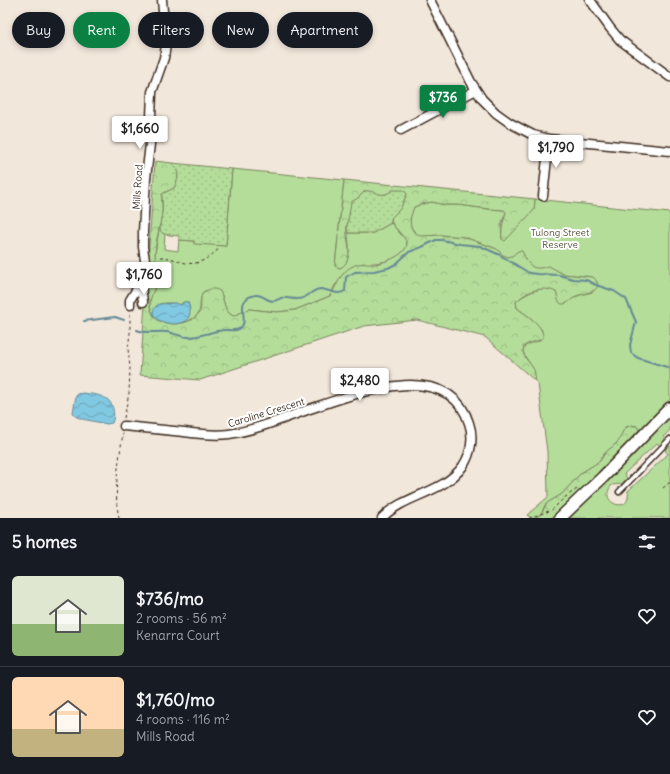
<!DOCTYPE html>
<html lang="en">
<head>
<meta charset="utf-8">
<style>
	:root { --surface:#171b24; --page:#242831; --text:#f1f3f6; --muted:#9ea1a6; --line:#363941; --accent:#0b8043 }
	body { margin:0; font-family:Delius,sans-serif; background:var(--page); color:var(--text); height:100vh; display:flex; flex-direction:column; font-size:15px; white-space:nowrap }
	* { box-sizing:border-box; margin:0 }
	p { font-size:13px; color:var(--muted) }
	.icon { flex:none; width:22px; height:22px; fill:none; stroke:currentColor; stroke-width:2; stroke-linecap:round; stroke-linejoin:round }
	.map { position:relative; height:518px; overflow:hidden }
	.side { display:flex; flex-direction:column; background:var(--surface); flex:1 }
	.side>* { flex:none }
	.top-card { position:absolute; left:12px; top:12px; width:400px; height:36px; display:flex; gap:8px }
	.price { position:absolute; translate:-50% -34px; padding:0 9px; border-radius:4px; background:#fff; color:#222; font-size:13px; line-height:26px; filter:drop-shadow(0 1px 2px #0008) }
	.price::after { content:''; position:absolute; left:50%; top:24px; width:12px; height:9px; margin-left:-6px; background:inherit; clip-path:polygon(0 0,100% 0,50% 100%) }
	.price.selected { background:var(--accent); color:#fff }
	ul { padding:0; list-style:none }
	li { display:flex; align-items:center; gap:12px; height:100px; padding:0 12px }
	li+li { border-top:1px solid var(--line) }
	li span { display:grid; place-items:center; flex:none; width:112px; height:80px; border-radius:6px; color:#555 }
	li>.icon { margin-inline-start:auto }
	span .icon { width:48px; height:48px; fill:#fffc; stroke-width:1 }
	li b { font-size:17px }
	h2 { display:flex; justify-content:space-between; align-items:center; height:48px; padding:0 12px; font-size:17px }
	.pill { padding:0 14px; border-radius:18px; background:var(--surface); box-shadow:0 2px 6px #0003; font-size:14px; line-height:36px }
	.pill.selected { background:var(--accent); color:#fff }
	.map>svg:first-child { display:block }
</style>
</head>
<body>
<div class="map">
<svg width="670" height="518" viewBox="0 0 670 518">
	<defs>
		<pattern id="forest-crowns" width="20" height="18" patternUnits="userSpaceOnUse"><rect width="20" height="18" fill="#b4dd9a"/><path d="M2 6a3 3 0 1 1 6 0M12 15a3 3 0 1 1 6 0" fill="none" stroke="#9cbe84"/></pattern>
		<pattern id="garden-dots" width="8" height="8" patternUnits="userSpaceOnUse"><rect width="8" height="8" fill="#b4dd9a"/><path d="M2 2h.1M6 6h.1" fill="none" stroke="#9cbe84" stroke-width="1.8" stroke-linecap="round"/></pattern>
		<pattern id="water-waves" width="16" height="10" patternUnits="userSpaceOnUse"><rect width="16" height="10" fill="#81c9e2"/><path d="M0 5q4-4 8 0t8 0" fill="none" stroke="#6ba3b7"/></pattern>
	</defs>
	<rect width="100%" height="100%" fill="#f2e7db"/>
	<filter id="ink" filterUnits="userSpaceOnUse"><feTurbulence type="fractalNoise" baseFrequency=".025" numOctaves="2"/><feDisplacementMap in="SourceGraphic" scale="8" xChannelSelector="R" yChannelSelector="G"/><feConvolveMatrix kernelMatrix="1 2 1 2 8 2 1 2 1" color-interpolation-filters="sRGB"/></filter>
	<g filter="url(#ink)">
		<path fill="#b4dd9a" stroke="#78845c" d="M232,169l112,11 -9,86 5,2c12,-6 9,-24 8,-35h25l18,-10 15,17 1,6c-8,15 -28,18 -44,17l-28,22 -5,11 -35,14 -18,2 -28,-3 -16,7c-8,-4 -9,-13 -11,-21l-18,-4c-8,12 2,21 -14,29 -4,2 -8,3 -12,3l7,-2 5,-11 -2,-8h-5l-3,3c-6,-3 -19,-3 -24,1v13l-4,-5 -2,-9 1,-10 4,-8v-33l5,-31c-1,4 1,10 5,11l-1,15 14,2 1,-11 15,1v2l32,3z
			M535,199l135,14v191l-30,31 -13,-9 -9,16 -14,12 -7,9 -16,10 -19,21 -17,11 -4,9 -6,4h-4l-4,-3 21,-18 -1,-46 -9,-67 -4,-4c5,-18 -30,-32 5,-39l3,-11 -11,-12 -14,-10 -1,-6c8,-9 41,-24 42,-3h14l8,-4 13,-3 2,-13 -2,-2 -108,-11 12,-17 -33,-12 -24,-2 -16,2 -7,-2 -6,-8 -1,-4 1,-10 3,-6 8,-3 10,-2 13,3h13l31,4 15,1 2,2 -5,13 1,14 32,-29z
			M670,412v18l-7,7 3,3 -6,6 -3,-3 -33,31 3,4 -6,6 -9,1c-16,18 20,31 16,6l40,-37 -3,-4 5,-5v73h-106z"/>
		<path fill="url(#forest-crowns)" stroke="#78845c" d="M155,161l17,2c8,8 7,15 2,25 -3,3 -11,3 -12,8 -1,5 1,12 0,18 -2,13 -6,25 -7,39 0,8 4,16 3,24 -1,11 -9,18 -8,29 1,6 4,12 9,15 12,5 32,4 40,-8 5,-7 -3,-20 9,-23 4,-2 8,-1 12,1 4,8 4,21 13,25l16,-7 28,3 18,-2 35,-14c7,-10 10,-23 21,-29 10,-6 15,-2 24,-3 11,-2 32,-9 32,-21 -3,-9 -16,-15 -16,-25l9,-9 7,-15 -14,-4c-11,9 -16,2 -28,1 -10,9 -16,21 -18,35 -2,13 6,25 -1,37 -3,4 -6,6 -10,4l-1,-1 9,-86 191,19 -1,11 -29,31 -3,-2c-1,-12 1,-16 4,-27l-2,-2 -15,-1 -31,-4h-13l-13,-3 -10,2 -8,3 -4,12 1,8 3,5 7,4 19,-1 24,2 33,12 6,6 5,2 4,-1 6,-5h4c4,8 8,19 18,17 3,0 6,-2 9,-2l14,8 30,3c15,14 -9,16 -17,19 -4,3 -11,11 -16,7 -3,-2 -2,-8 -4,-11 -14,-7 -30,-1 -40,10l1,6c9,7 27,17 26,30 -6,5 -20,3 -20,13 1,11 16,16 11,29l-49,-43 -68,-17 -53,6 -164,54 -60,-5z
			M631,425l6,1 3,6 -84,86h-21l6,-4 6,-11 15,-9 19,-21 19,-12 6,-9 12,-10 6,-13z"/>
		<path fill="url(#garden-dots)" stroke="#78845c" d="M172,163l60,6 -6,77 -32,-2v-3l-15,-1v-4c-23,-2 -20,-3 -17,-23 1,-6 0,-13 0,-19l12,-6c5,-10 6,-17 -2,-25z
			M393,190h11l3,4 -7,15 -9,9v5l-18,10h-25l-1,-6 4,-25 7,-4 7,-7c12,-1 15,9 28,-1z"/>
		<path fill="url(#water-waves)" stroke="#658994" d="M186,301c3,2 4,7 4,11 -1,23 -54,8 -31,-8l17,-1 5,2z
			M83,393c6,1 14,1 20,4 10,3 13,17 9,26l-5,1 -25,-5 -7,-3 -2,-4 3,-16 2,-2z"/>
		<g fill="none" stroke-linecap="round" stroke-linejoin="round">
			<path stroke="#658994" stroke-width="2" d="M84,321l31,-4 9,3
				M137,330c8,4 20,1 30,2 7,1 14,5 21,5 12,0 24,-6 36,-7 4,0 11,1 15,-1 13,-8 -8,-30 17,-34 7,-1 10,6 17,6 3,0 6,-2 8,-3 8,-1 15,3 22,0 6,-2 10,-9 18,-9 9,1 16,7 24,2l1,-14 9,-5 19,-1 14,-3 8,-4 13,-12 13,-5 14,-7h6l18,4 20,2 20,9 29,18 8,1 22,1 14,4 13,1 10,5 18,6 12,8 10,23 -6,23 1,8 7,5 32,10"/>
			<defs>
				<path id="lane" d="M619,492l51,-53"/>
				<path id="street" d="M430,0l41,82 11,17 14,14 14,10 23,12 16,4 121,12
					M590,0l20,28 10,12 50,37
					M401,130l75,-40
					M543,196l6,-57
					M143,302l-2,-17 5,-18 -3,-20v-15l3,-54 4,-34 2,-52 12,-34 2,-13 -4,-45
					M130,305v-5l11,-18
					M124,426c20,2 40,4 60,6 15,2 30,4 45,2 27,-4 53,-15 78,-24 45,-15 141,-54 162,13 5,14 2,31 -6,43 -20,28 -58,28 -81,52"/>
				<path id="secondary" d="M560,518l43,-41 67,-69"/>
			</defs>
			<use href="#lane" stroke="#3b2a1e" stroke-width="7"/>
			<use href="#street" stroke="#3b2a1e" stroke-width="11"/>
			<use href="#secondary" stroke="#3b2a1e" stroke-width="14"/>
			<path stroke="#3b2a1e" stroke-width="1" stroke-dasharray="3 3" stroke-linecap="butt" d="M160,257c8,0 13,2 19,4 18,7 28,-2 41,-13
				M124,418l5,-25 1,-25 -2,-19 2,-16v-21
				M663,488l7,-6
				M119,518c-6,-28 0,-57 4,-85
				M529,518l23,-8 12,-12 13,-9"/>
			<use href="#lane" stroke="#fff" stroke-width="4"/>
			<use href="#street" stroke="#fff" stroke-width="8"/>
			<use href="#secondary" stroke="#fff" stroke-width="11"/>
		</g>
	</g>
	<g text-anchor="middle" stroke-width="4" stroke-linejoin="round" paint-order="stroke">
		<g font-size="10" fill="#3b2a1e" stroke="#fff">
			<text transform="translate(137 187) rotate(-86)" y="4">Mills Road</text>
			<text transform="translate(266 412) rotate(-17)" y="4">Caroline Crescent</text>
		</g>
		<g font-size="10" fill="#59573d" stroke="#fff">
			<text x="560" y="236">Tulong Street<tspan x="560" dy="12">Reserve</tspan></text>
		</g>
	</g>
</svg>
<b class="price selected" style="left:443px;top:119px">$736</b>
<b class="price" style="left:140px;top:150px">$1,660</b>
<b class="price" style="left:556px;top:169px">$1,790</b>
<b class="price" style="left:144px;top:296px">$1,760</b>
<b class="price" style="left:360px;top:402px">$2,480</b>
<div class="top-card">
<a class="pill">Buy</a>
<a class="pill selected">Rent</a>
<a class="pill">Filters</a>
<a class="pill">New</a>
<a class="pill">Apartment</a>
</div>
</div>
<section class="side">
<h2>5 homes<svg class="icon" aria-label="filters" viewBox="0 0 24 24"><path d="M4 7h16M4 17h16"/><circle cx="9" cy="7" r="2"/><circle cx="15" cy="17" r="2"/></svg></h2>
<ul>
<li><span style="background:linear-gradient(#dfe7d0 60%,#8fb573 0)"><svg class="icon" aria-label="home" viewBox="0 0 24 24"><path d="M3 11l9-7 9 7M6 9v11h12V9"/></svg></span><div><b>$736/mo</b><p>2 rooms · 56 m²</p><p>Kenarra Court</p></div><svg class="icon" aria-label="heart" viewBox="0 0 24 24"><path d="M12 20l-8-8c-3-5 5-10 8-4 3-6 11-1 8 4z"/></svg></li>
<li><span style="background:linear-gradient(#ffd9b3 65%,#c2b280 0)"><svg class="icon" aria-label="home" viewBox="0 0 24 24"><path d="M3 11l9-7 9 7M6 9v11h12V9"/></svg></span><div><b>$1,760/mo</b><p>4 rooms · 116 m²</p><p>Mills Road</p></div><svg class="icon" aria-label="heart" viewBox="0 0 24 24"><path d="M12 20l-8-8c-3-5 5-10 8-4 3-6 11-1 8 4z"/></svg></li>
</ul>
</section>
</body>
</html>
